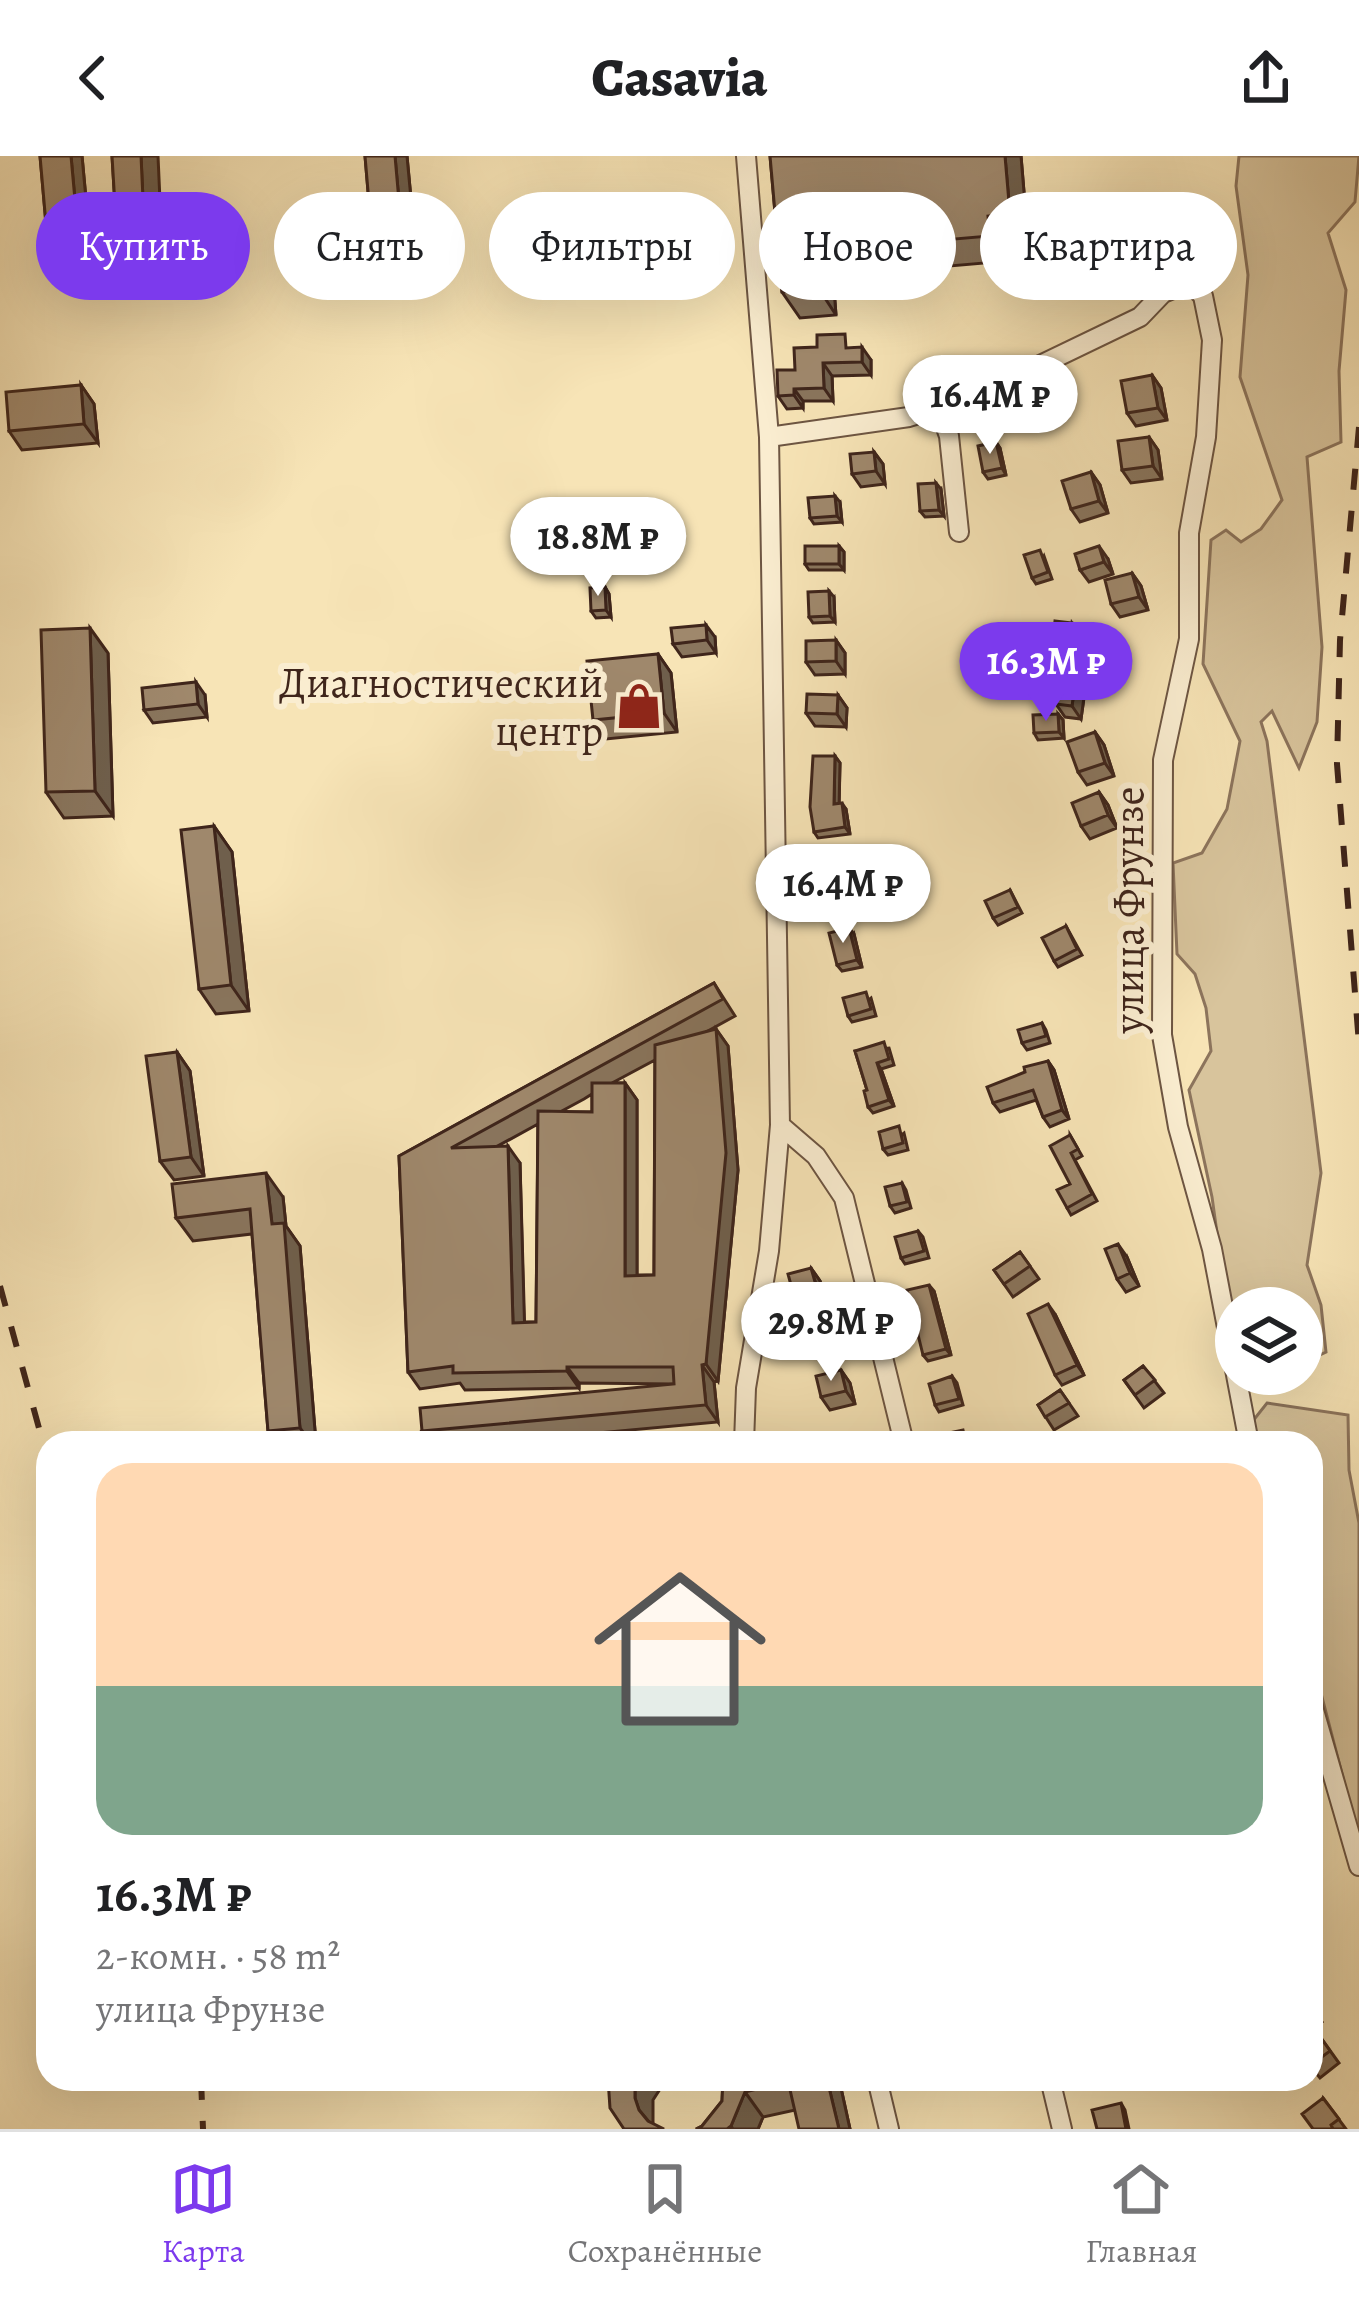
<!DOCTYPE html>
<html lang="ru">
<head>
<meta charset="utf-8">
<style>
	:root { --surface:#fff; --page:#f2f2f2; --text:#202124; --muted:#757577; --line:#e0e0e0; --accent:#7c3aed }
	body { margin:0; font-family:Alegreya,serif; background:var(--page); color:var(--text); height:100vh; display:flex; flex-direction:column; font-size:45px; white-space:nowrap }
	* { box-sizing:border-box; margin:0 }
	p { font-size:39px; color:var(--muted) }
	.icon { flex:none; width:66px; height:66px; fill:none; stroke:currentColor; stroke-width:2; stroke-linecap:round; stroke-linejoin:round }
	.map { position:relative; flex:1; overflow:hidden }
	.details { position:absolute; left:36px; top:1275px; width:1287px; height:660px; display:flex; flex-direction:column; background:var(--surface); border-radius:36px; box-shadow:0 12px 48px #0002 }
	.details>* { flex:none }
	.hud { position:absolute; left:36px; top:36px; width:1287px; height:108px; display:flex; gap:24px }
	.fabs { position:absolute; left:1215px; top:1131px; display:grid; gap:24px }
	.fabs a { display:grid; place-items:center; width:108px; height:108px; border-radius:50%; background:var(--surface); box-shadow:0 12px 48px #0002; font-size:60px }
	.price { position:absolute; translate:-50% -102px; padding:0 27px; border-radius:42px; background:#fff; color:#222; font-size:39px; line-height:78px; filter:drop-shadow(0 3px 6px #0008) }
	.price::after { content:''; position:absolute; left:50%; top:72px; width:36px; height:27px; margin-left:-18px; background:inherit; clip-path:polygon(0 0,100% 0,50% 100%) }
	.price.active { background:var(--accent); color:#fff }
	ul { padding:0; list-style:none }
	li { display:grid; align-content:center; gap:24px; height:636px; padding:0 60px }
	li span { display:grid; place-items:center; height:372px; border-radius:36px; color:#555 }
	li>.icon { margin-inline-start:auto }
	span .icon { width:216px; height:216px; fill:#fffc; stroke-width:1 }
	li b { font-size:51px }
	.chip { padding:0 42px; border-radius:54px; background:var(--surface); box-shadow:0 12px 48px #0002; font-size:42px; line-height:108px }
	.chip.active { background:var(--accent); color:#fff }
	header { display:flex; justify-content:space-between; align-items:center; height:156px; padding:0 60px; background:var(--surface); font-size:54px; font-weight:800 }
	.dock { display:flex; justify-content:space-around; align-items:center; height:168px; border-top:3px solid var(--line); background:var(--surface); font-size:33px; color:var(--muted) }
	.dock a { display:grid; justify-items:center; gap:6px }
	.dock .active { color:var(--accent) }
	.map>svg:first-child { display:block }
</style>
</head>
<body>
<header><svg class="icon" aria-label="back" viewBox="0 0 24 24"><path d="M15 5l-7 7 7 7"/></svg>Casavia<svg class="icon" aria-label="share" viewBox="0 0 24 24"><path d="M12 15V3M7 8l5-5 5 5M5 13v7h14v-7"/></svg></header>
<div class="map">
<svg width="1359" height="1973" viewBox="0 0 1359 1973">
	<rect width="100%" height="100%" fill="#f7e4b6"/>
	<filter id="stains"><feTurbulence type="fractalNoise" baseFrequency=".00167" numOctaves="4"/><feColorMatrix values="0 0 0 0 .2 0 0 0 0 .09 0 0 0 0 .02 0 0 0 .5 -.17"/></filter>
	<radialGradient id="worn" r=".72"><stop offset=".6" stop-color="#630" stop-opacity="0"/><stop offset="1" stop-color="#630" stop-opacity=".3"/></radialGradient>
	<path fill="#d8c49c" stroke="#8c745c" stroke-width="3" d="M1239,0h120l-4,46 -27,31 18,57 -7,81 2,71 -34,15 15,190 -5,75 -18,46 -27,-57 -11,11 6,19 54,432 -14,92 14,40 5,47 -24,11v-55h-66v12l-7,-1 -17,-122 -23,-107 22,-39 -5,-43 -11,-34 -18,-20 -4,-91 29,-10 25,-44 13,-68 -37,-77 8,-124 15,-10 15,12 20,-13 21,-29 -42,-123 8,-102 -12,-89z
		M1267,1247l81,12 1,55 10,53v316l-48,-184v-212h-50l-9,-21z"/>
	<g fill="none" stroke-linecap="round" stroke-linejoin="round">
		<defs>
			<path id="minor" d="M769,281l140,-20 30,-9
				M959,376l-10,-96 -10,-28 31,-9 170,-82 23,-24 26,-11 14,14 9,44 -6,97 -17,96v106l-26,121 -1,275 16,92 34,122 37,194
				M780,969l36,31 28,42 60,245
				M744,1287l2,-55 23,-137 11,-126 -11,-688 -23,-281
				M1311,1544l48,166
				M877,1923l12,50
				M1050,1923l12,50"/>
		</defs>
		<use href="#minor" stroke="#6d5542" stroke-width="22"/>
		<use href="#minor" stroke="#faedd0" stroke-width="18"/>
		<path stroke="#3f251b" stroke-width="6" stroke-dasharray="21 21" stroke-linecap="butt" d="M1359,271l-19,213 -3,124 22,280
			M0,1130l48,175
			M201,1923l2,50"/>
	</g>
	<path fill="#89755d" stroke="#3f251b" stroke-width="3" fill-rule="evenodd" d="M40,0h42l11,118 -30,3 -14,-19z
		M112,0l50,90 -29,1 -17,-25z
		M365,0h42l6,64 -30,2 -14,-19z
		M770,0h251l7,84 -22,1 2,20 -175,15 3,39 -36,3 -18,-26z
		M854,192l17,12v15l-39,1 1,25h-30v7l-16,1 -9,-13 17,-26z
		M1152,219l9,13 6,32 -31,6 -9,-13z
		M81,229l13,19 4,39 -76,7 -13,-19z
		M1149,281l9,13 4,29 -31,4 -9,-13z
		M996,286l4,6 6,27 -18,4 -5,-7z
		M874,296l9,12 2,20 -24,3 -9,-13z
		M1091,316l9,13 8,28 -28,9 -9,-13z
		M941,333l3,27 -19,1 -5,-6z
		M840,346l2,20 -28,2 -4,-6z
		M839,390l5,6v18h-35l-4,-6z
		M1044,400l8,23 -16,5 -4,-6z
		M1108,403l5,15 -24,8 -9,-12z
		M1132,417l9,13 7,24 -28,7 -9,-13z
		M605,431l4,7 2,23 -15,1 -5,-7z
		M834,441l1,25 -22,1 -4,-6z
		M1081,480l-3,26 -17,-2 -9,-12z
		M715,481l1,16 -34,4 -9,-13z
		M836,484l9,13v21l-30,1 -9,-13z
		M108,497l5,163 -49,2 -18,-26z
		M658,498l13,19 6,59 -71,7 -13,-19z
		M1076,521l9,13 -4,29 -16,-2 -9,-13z
		M205,539l2,22 -54,6 -9,-13z
		M838,539l9,13 -1,19 -31,-1 -9,-13z
		M1058,558l5,6 1,18 -26,2 -4,-7z
		M1095,576l9,13 10,31 -27,9 -9,-13z
		M835,600l5,7 -1,40 7,6 4,25 -32,4 -4,-6z
		M1099,636l9,13 9,23 -27,11 -9,-13z
		M214,670l18,26 17,159 -33,3 -17,-25z
		M837,704l5,6 5,25 -23,5 -5,-6z
		M1010,734l12,23 -24,12 -5,-7z
		M1066,770l16,29 -24,12 -4,-6z
		M854,778l8,33 -20,4 -5,-6z
		M714,827l21,33 -29,16 10,-3 12,17 10,124 -20,211 -4,1 4,40 -229,21h-59l-8,-12 252,-47 -95,-1v5l-114,2 -5,-7 -40,6 -12,-17 -9,-216zM655,904l-1,215h-17v-175l-12,-17h-13zM592,938v18h-32l24,-13zM538,968l-2,198h-12l-4,-159 -24,-16z
		M871,842l5,18 -24,6 -4,-6z
		M1042,867l4,7 4,13 -23,7 -5,-7z
		M889,892l5,17 -13,4 13,37 -21,7 -5,-6 -1,-17 -12,-39z
		M177,896l13,19 14,105 -30,4 -14,-19z
		M1048,905l6,9 15,49 -19,8 -7,-10 -7,-17 -36,12 -7,-9 32,-31z
		M904,977l4,17 -20,5 -5,-6z
		M1070,979l12,21 -7,4 22,41 -26,14 -4,-7 3,-24z
		M902,1027l4,7 5,18 -16,5 -5,-7z
		M283,1041l3,29 14,20 16,197h-39l-9,-12 -16,-197 -59,7 -17,-23z
		M918,1075l5,6 6,21 -24,6 -4,-6z
		M1020,1096l19,27 -26,18 -19,-27z
		M1127,1101l12,29 -13,6 -9,-13z
		M811,1112l9,13 8,27 7,10 6,32 -18,3 -7,-10 -10,2 -9,-13 1,-21z
		M934,1135l17,64 -23,6 -5,-6z
		M1055,1158l29,61 -22,10 -7,-10z
		M1143,1210l21,27 -20,15 -20,-28z
		M841,1214l9,13 5,21 -25,6 -9,-13z
		M952,1220l5,7 6,22 -24,7 -4,-7z
		M1060,1234l18,26 -24,14 -16,-25z
		M1311,1851l11,15 -11,8z
		M1321,1882l18,25 -19,15 -9,-11v-21z
		M723,1923h116l11,50 -55,-19 -32,7 -5,12h-62l6,-3 20,-25z
		M1323,1942l23,31h-33z"/>
	<path fill="#6f5f4c" stroke="#3f251b" stroke-width="3" d="M71,0h11l11,118 -13,-19z
		M141,0h17l4,90 -18,-25z
		M395,0h12l6,64 -14,-19z
		M1005,0h16l7,84 -18,-26z
		M988,60l18,25 2,20 -18,-25z
		M815,95l18,25 3,39 -17,-26z
		M862,191l9,13v15l-9,-13z
		M823,207l9,13 1,25 -9,-13z
		M1152,219l9,13 6,32 -9,-12z
		M81,229l13,19 4,39 -14,-19z
		M794,233l9,12v7l-9,-13z
		M1149,281l9,13 4,29 -9,-13z
		M996,286l4,6 6,27 -4,-7z
		M874,296l9,12 2,20 -9,-13z
		M1091,316l9,13 8,28 -9,-12z
		M936,327l5,6 3,27 -5,-6z
		M835,340l5,6 2,20 -5,-6z
		M839,390l5,6v18l-5,-6z
		M1099,390l9,13 5,15 -9,-12z
		M1132,417l9,13 7,24 -9,-13z
		M605,431l4,7 2,23 -5,-7z
		M829,435l5,6 1,25 -5,-6z
		M1072,467l9,13 -3,26 -9,-13z
		M706,469l9,12 1,16 -9,-13z
		M90,472l18,25 5,163 -18,-25z
		M836,484l9,13v21l-9,-13z
		M658,498l13,19 6,59 -13,-19z
		M1076,521l9,13 -4,29 -9,-13z
		M196,526l9,13 2,22 -9,-13z
		M838,539l9,13 -1,19 -9,-13z
		M1058,558l5,6 1,18 -5,-6z
		M1095,576l9,13 10,31 -9,-13z
		M835,600l5,7 -1,47 -5,-6z
		M1099,636l9,13 9,23 -9,-13z
		M842,647l4,6 4,25 -5,-7z
		M214,670l18,26 17,159 -18,-26z
		M837,704l5,6 5,25 -4,-7z
		M849,772l5,6 8,33 -5,-7z
		M716,873l12,17 10,124 -20,211 -12,-17z
		M177,896l13,19 14,105 -13,-19z
		M1048,905l6,9 15,49 -7,-9z
		M877,907l4,6 13,37 -5,-6z
		M625,927l12,17v192l-12,-16z
		M508,990l12,17 5,176 -12,-16z
		M266,1017l17,24 3,29 14,20 16,197h-5l-11,-15 -28,-204z
		M1118,1088l9,13 12,29 -9,-13z
		M811,1112l9,13 8,27 7,10 6,32 -9,-13z
		M929,1129l5,6 17,64 -5,-6z
		M1048,1148l7,10 29,61 -7,-10z
		M702,1209l12,17 4,40 -12,-17z
		M567,1211l12,16v5l-12,-17z
		M841,1214l9,13 5,21 -9,-13z
		M635,1923l31,1 -13,20v23l2,6 -16,-19 -4,-12z
		M827,1923h12l11,50h-11z
		M745,1936l18,25 -5,12h-25l-2,-3z
		M1121,1947l4,7 4,19h-3z"/>
	<path fill="#9f886c" stroke="#3f251b" stroke-width="3" d="M40,0h31l9,99 -31,3z
		M112,0h29l3,65 -28,1z
		M365,0h30l4,45 -30,2z
		M770,0h235l5,58 -22,2 2,20 -175,15 4,38 -37,3z
		M845,178l1,14 16,-1v15l-39,1 1,25 -30,1v6l-16,1 -1,-26h18l-1,-22 23,-1v-12z
		M1152,219l6,33 -31,5 -6,-32z
		M81,229l3,39 -75,7 -3,-39z
		M1149,281l4,29 -31,4 -4,-29z
		M996,286l6,26 -19,4 -5,-26z
		M874,296l2,19 -24,3 -2,-20z
		M1091,316l8,29 -28,8 -9,-28z
		M936,327l3,27 -19,1 -2,-27z
		M835,340l2,20 -27,2 -2,-20z
		M805,390h34v18h-34z
		M1099,390l5,16 -24,8 -5,-16z
		M1040,394l8,22 -16,6 -8,-23z
		M1132,417l7,24 -28,7 -6,-24z
		M605,431l1,23 -15,1 -1,-23z
		M829,435l1,25 -21,1 -1,-25z
		M1055,465l17,2 -3,26 -17,-1z
		M706,469l1,15 -34,4 -2,-16z
		M90,472l5,163 -49,1 -5,-162z
		M836,484v21l-30,1v-21z
		M658,498l6,59 -71,7 -6,-59z
		M1060,519l16,2 -4,29 -16,-2z
		M196,526l2,22 -54,6 -2,-22z
		M807,538l31,1 -1,19 -31,-1z
		M1058,558l1,18 -25,1 -1,-18z
		M1095,576l10,31 -27,9 -11,-30z
		M813,600h22l-1,48 8,-1 3,24 -31,5 -4,-25z
		M1099,636l9,23 -27,11 -9,-23z
		M214,670l17,159 -32,4 -18,-159z
		M837,704l6,24 -24,6 -5,-24z
		M1010,734l8,17 -25,11 -8,-17z
		M1066,770l11,23 -23,12 -12,-23z
		M849,772l8,32 -20,5 -8,-32z
		M714,827l9,16 -272,149 57,-2 5,177 23,-1 2,-211 54,1v-29h33v193l29,-1 1,-230 61,-16 10,124 -20,211 -4,1 4,40 -284,26 -2,-23 254,-24 -1,-17h-106v4l-114,2v-7l-45,6 -9,-216z
		M866,836l5,17 -23,7 -5,-18z
		M1042,867l4,13 -24,7 -4,-13z
		M884,886l5,17 -12,4 12,37 -21,7 -4,-16 3,-1 -12,-39z
		M177,896l14,105 -31,4 -14,-105z
		M1048,905l14,49 -19,7 -10,-27 -40,13 -6,-16 38,-15 -1,-5z
		M899,970l4,17 -20,6 -4,-17z
		M1070,979l8,14 -7,4 21,41 -25,14 -10,-18 13,-6 -20,-38z
		M266,1017l6,51 12,-1 16,205 -32,3 -18,-222 -74,9 -4,-34z
		M902,1027l5,19 -17,4 -5,-19z
		M918,1075l6,20 -23,7 -6,-21z
		M1118,1088l12,29 -13,6 -12,-30z
		M1020,1096l10,14 -26,18 -10,-14z
		M811,1112l11,38 4,-1 6,32 -18,4 -2,-12 -15,3 -4,-21h5l-10,-37z
		M929,1129l17,64 -23,6 -16,-65z
		M1048,1148l29,61 -22,10 -27,-61z
		M1143,1210l12,14 -20,15 -11,-15z
		M841,1214l5,21 -25,6 -5,-21z
		M952,1220l7,23 -24,6 -6,-21z
		M1060,1234l9,13 -24,14 -7,-12z
		M963,1274l3,13h-24l-2,-8z
		M1321,1882l9,13 -19,14v-19z
		M608,1923h27v19l4,12 9,11 16,8h-40l-14,-21z
		M723,1923h104l12,50h-40l-11,-48 -43,11 -14,34 -4,3h-31l6,-3 20,-25z
		M1323,1942l16,21 -8,6 2,4h-20l-11,-15z
		M1121,1947l5,26h-29l-5,-19z"/>
	<defs>
		<symbol id="shop-bare" viewBox="-9 -9 18 18"><path d="M-5-2.5h2.3a2.7 3.5 0 0 1 5.4 0H5L5.5 6h-11ZM-1.5-2.5h3a1.5 2.3 0 0 0-3 0Z" fill="#8f2418" stroke="#faedd0" stroke-width="2.5" paint-order="stroke"/></symbol>
	</defs>
	<g fill-rule="evenodd">
		<use href="#shop-bare" x="606" y="517" width="66" height="66"/>
	</g>
	<g text-anchor="middle" stroke-width="12" stroke-linejoin="round" paint-order="stroke">
		<g font-size="42" fill="#3f251b" stroke="#faedd0" text-anchor="end">
			<text x="603" y="541">Диагностический<tspan x="603" dy="48">центр</tspan></text>
		</g>
		<g font-size="42" fill="#3f251b" stroke="#faedd0">
			<text transform="translate(1128 754) rotate(-90)" y="15">улица Фрунзе</text>
		</g>
	</g>
	<rect width="100%" height="100%" filter="url(#stains)"/>
	<rect width="100%" height="100%" fill="url(#worn)"/>
</svg>
<div class="fabs">
<a><svg class="icon" aria-label="layers" viewBox="0 0 24 24"><path d="M12 4l9 5-9 5-9-5zM3 14l9 5 9-5"/></svg></a>
</div>
<b class="price" style="left:990px;top:301px">16.4M ₽</b>
<b class="price" style="left:598px;top:443px">18.8M ₽</b>
<b class="price active" style="left:1046px;top:568px">16.3M ₽</b>
<b class="price" style="left:843px;top:790px">16.4M ₽</b>
<b class="price" style="left:831px;top:1228px">29.8M ₽</b>
<div class="hud">
<a class="chip active">Купить</a>
<a class="chip">Снять</a>
<a class="chip">Фильтры</a>
<a class="chip">Новое</a>
<a class="chip">Квартира</a>
</div>
<section class="details">
<ul>
<li><span style="background:linear-gradient(#ffd9b3 60%,#7fa58c 0)"><svg class="icon" aria-label="home" viewBox="0 0 24 24"><path d="M3 11l9-7 9 7M6 9v11h12V9"/></svg></span><div><b>16.3M ₽</b><p>2-комн. · 58 m²</p><p>улица Фрунзе</p></div></li>
</ul>
</section>
</div>
<nav class="dock">
<a class="active"><svg class="icon" aria-label="map" viewBox="0 0 24 24"><path d="M3 6l6-2 6 2 6-2v14l-6 2-6-2-6 2zM9 4v14M15 6v14"/></svg>Карта</a>
<a><svg class="icon" aria-label="saved" viewBox="0 0 24 24"><path d="M7 4h10v16l-5-4-5 4z"/></svg>Сохранённые</a>
<a><svg class="icon" aria-label="home" viewBox="0 0 24 24"><path d="M3 11l9-7 9 7M6 9v11h12V9"/></svg>Главная</a>
</nav>
</body>
</html>
